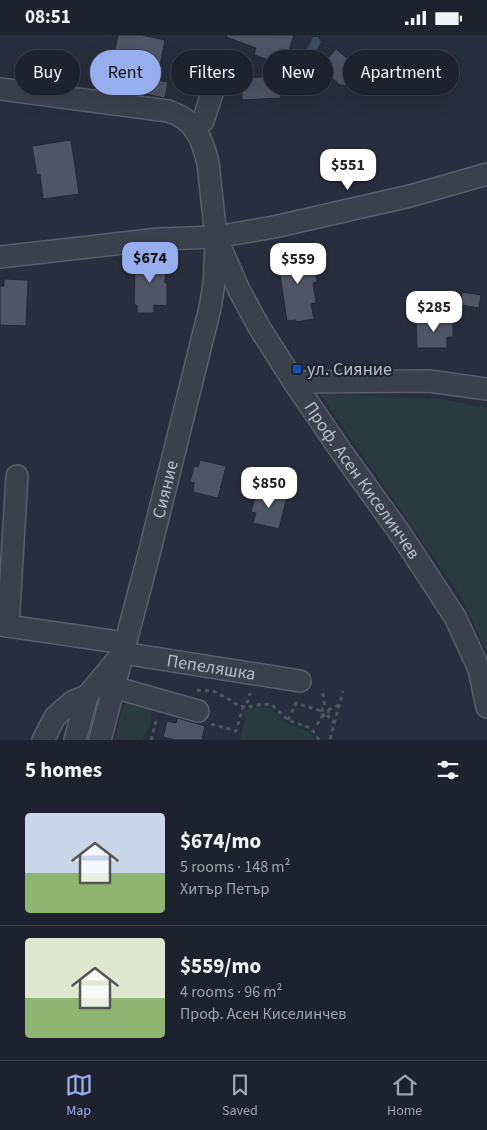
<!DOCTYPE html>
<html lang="en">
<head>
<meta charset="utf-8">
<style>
	:root { --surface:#1d222e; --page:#2a2f3a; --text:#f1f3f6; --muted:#a0a4aa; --line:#3b3f4a; --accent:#96aeed }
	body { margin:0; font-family:"Source Sans 3",sans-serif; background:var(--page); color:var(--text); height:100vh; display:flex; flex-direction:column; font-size:19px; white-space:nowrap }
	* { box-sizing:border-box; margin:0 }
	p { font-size:16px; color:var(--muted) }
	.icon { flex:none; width:28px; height:28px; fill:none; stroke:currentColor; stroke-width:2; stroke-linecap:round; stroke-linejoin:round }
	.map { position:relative; height:705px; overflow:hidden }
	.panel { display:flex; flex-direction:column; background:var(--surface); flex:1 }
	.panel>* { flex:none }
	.top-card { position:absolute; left:15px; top:15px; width:458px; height:45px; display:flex; gap:10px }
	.price { position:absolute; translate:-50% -42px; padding:0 11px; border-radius:10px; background:#fff; color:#222; font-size:16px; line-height:32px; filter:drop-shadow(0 1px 2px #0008) }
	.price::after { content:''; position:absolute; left:50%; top:30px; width:15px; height:11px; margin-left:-8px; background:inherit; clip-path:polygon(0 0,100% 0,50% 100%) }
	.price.on { background:var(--accent); color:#111 }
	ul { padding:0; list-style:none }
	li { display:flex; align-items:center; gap:15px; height:125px; padding:0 25px }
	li+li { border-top:1px solid var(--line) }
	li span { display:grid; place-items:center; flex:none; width:140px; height:100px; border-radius:5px; color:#555 }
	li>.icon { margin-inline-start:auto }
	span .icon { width:60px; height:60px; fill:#fffc; stroke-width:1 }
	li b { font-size:21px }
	h2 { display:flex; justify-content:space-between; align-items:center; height:60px; padding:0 25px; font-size:21px }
	.chip { padding:0 18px; border-radius:22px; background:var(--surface); box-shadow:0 5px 20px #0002,0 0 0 1px var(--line); font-size:18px; line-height:45px }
	.chip.on { background:var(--accent); color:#111 }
	.status { display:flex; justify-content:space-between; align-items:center; height:35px; padding:0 25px; background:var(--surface); direction:ltr }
	.status svg { height:14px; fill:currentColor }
	.tabs { display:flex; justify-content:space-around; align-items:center; height:70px; border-top:1px solid var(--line); background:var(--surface); font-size:14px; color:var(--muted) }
	.tabs a { display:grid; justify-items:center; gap:2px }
	.tabs .on { color:var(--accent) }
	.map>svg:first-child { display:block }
</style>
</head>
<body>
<div class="status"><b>08:51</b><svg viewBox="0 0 49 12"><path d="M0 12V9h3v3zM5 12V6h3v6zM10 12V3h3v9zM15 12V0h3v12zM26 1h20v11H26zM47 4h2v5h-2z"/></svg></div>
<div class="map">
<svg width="487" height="705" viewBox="0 0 487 705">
	<rect width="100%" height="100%" fill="#272e3d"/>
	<path fill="#2a3b3f" d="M320,359l121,5 46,9v245l-26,-56z
		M130,668l21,7c2,16 -3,17 -9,30h-28l8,-30 3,-6z
		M261,672l10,1 15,15 24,9 5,8h-75l6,-24 -2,-2v-3z"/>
	<path fill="#3f4a64" d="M314,2h4l3,5 -11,21h-1l-9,-7 -1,-3 2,-1c6,0 9,-8 11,-14z"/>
	<path fill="#4e5565" stroke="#222734" d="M118,0h24l23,5 -8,40 11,2 -3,16 -30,-6 -9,-11 3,-13 -17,-3z
		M227,0h67l-8,24 -6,-2v7l-26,-9 2,-7 -30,-11z
		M336,14l11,9 21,3 -4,27 -24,-3 -20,-17z
		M280,41l1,22 -39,2v-22z
		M71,105l8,54 -36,5 -3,-25 -3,1 -5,-29z
		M308,213v5l4,-1 5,30 -4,1 3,20 -5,1 3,15 -18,3v-2l-9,1 -8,-52h4l-2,-10 5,-1 -1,-7z
		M150,219h13v9h3l-1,20h2v23l-13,-1v8h-17v-8h-3l1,-39h7v-10h8z
		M4,244l24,1 -2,46 -26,-1v-39h4z
		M462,257l19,3 -2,13 -18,-3z
		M453,284v18h-6v11h-30l-1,-28z
		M200,425l26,6 -8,32 -25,-6 1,-9 -4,-1 4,-16 4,1z
		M261,455l26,7 -8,32 -26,-6 3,-10 -5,-1 4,-15 4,1z
		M177,683l28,8 -3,14h-27l-12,-3 4,-16 9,2z"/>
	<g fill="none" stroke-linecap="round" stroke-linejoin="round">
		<defs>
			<g id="minor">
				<path id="s1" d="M0,54l168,22c5,2 11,4 15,7 15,9 21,28 25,45l8,74 23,53 20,37 35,55 47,69 61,85 53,81 24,52 8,38"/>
				<path d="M193,92l10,-6 19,-58"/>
				<path d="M0,222l159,-18 57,-2 58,-10 136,-31 77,-22"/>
				<path d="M294,347l135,-1 58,8"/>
				<path d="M0,590l125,18"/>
				<path d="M8,591l9,-150"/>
				<path d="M113,652l85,24"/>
				<path d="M43,705l12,-23 17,-15 15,-6"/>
				<path id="s2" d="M75,705l12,-44 36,-43 177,28"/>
				<path id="s3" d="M100,705l49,-186 61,-246 4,-24 2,-40"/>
			</g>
		</defs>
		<use href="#minor" stroke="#595e6b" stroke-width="24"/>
		<path stroke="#49585d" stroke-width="3" stroke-dasharray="4 4" stroke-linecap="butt" d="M197,655l16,1 14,7 12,8 9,1 15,-3 9,1 16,15 23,8 8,12
			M323,658l2,15
			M321.5 677a3.5 3.5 0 1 1 7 0a3.5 3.5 0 1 1-7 0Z
			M328,675l11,-5
			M327,680l7,8
			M288,685l8,-17 25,8
			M211,689l25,7 7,-24 5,-6 2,-8
			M317,690l6,-10
			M330,704l13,-48
			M151,705l6,-23"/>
		<use href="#minor" stroke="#3b404d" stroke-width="21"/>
	</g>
	<rect fill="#1a4fb4" stroke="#202532" stroke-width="2" x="292" y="329" width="10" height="10" rx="2.5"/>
	<g text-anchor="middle" stroke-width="4.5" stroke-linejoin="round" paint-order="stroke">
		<g font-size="18" fill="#b7bcc8" stroke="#202532" text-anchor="start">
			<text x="307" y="340">ул. Сияние</text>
		</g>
		<g font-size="18" fill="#b7bcc8" stroke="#202532">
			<text dy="6" stroke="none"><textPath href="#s1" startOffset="598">Проф. Асен Киселинчев</textPath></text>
			<text dy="6" stroke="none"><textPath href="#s3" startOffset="259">Сияние</textPath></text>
			<text dy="6" stroke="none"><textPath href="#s2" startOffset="191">Пепеляшка</textPath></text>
		</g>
	</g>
</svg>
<b class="price" style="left:348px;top:156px">$551</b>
<b class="price on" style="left:150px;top:249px">$674</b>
<b class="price" style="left:298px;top:250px">$559</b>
<b class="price" style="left:434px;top:298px">$285</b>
<b class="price" style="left:269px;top:474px">$850</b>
<div class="top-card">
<a class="chip">Buy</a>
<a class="chip on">Rent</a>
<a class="chip">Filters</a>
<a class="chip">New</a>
<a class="chip">Apartment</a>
</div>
</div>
<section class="panel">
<h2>5 homes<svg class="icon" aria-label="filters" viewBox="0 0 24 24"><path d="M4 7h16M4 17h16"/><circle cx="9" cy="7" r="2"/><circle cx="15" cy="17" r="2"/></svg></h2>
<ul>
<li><span style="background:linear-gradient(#c9d6e8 60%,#8fb573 0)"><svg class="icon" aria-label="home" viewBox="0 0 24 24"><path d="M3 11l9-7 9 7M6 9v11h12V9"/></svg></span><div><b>$674/mo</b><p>5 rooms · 148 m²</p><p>Хитър Петър</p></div></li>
<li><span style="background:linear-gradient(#dfe7d0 60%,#8fb573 0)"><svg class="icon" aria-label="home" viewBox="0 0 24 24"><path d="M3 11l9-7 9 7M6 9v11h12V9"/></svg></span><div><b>$559/mo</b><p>4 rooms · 96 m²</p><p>Проф. Асен Киселинчев</p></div></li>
</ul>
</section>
<nav class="tabs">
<a class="on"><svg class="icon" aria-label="map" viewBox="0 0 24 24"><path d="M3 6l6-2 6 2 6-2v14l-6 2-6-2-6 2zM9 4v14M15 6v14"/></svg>Map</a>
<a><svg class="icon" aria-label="saved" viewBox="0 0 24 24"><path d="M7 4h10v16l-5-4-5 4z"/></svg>Saved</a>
<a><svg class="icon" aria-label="home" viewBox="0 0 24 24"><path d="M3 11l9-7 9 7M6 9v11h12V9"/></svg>Home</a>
</nav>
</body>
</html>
